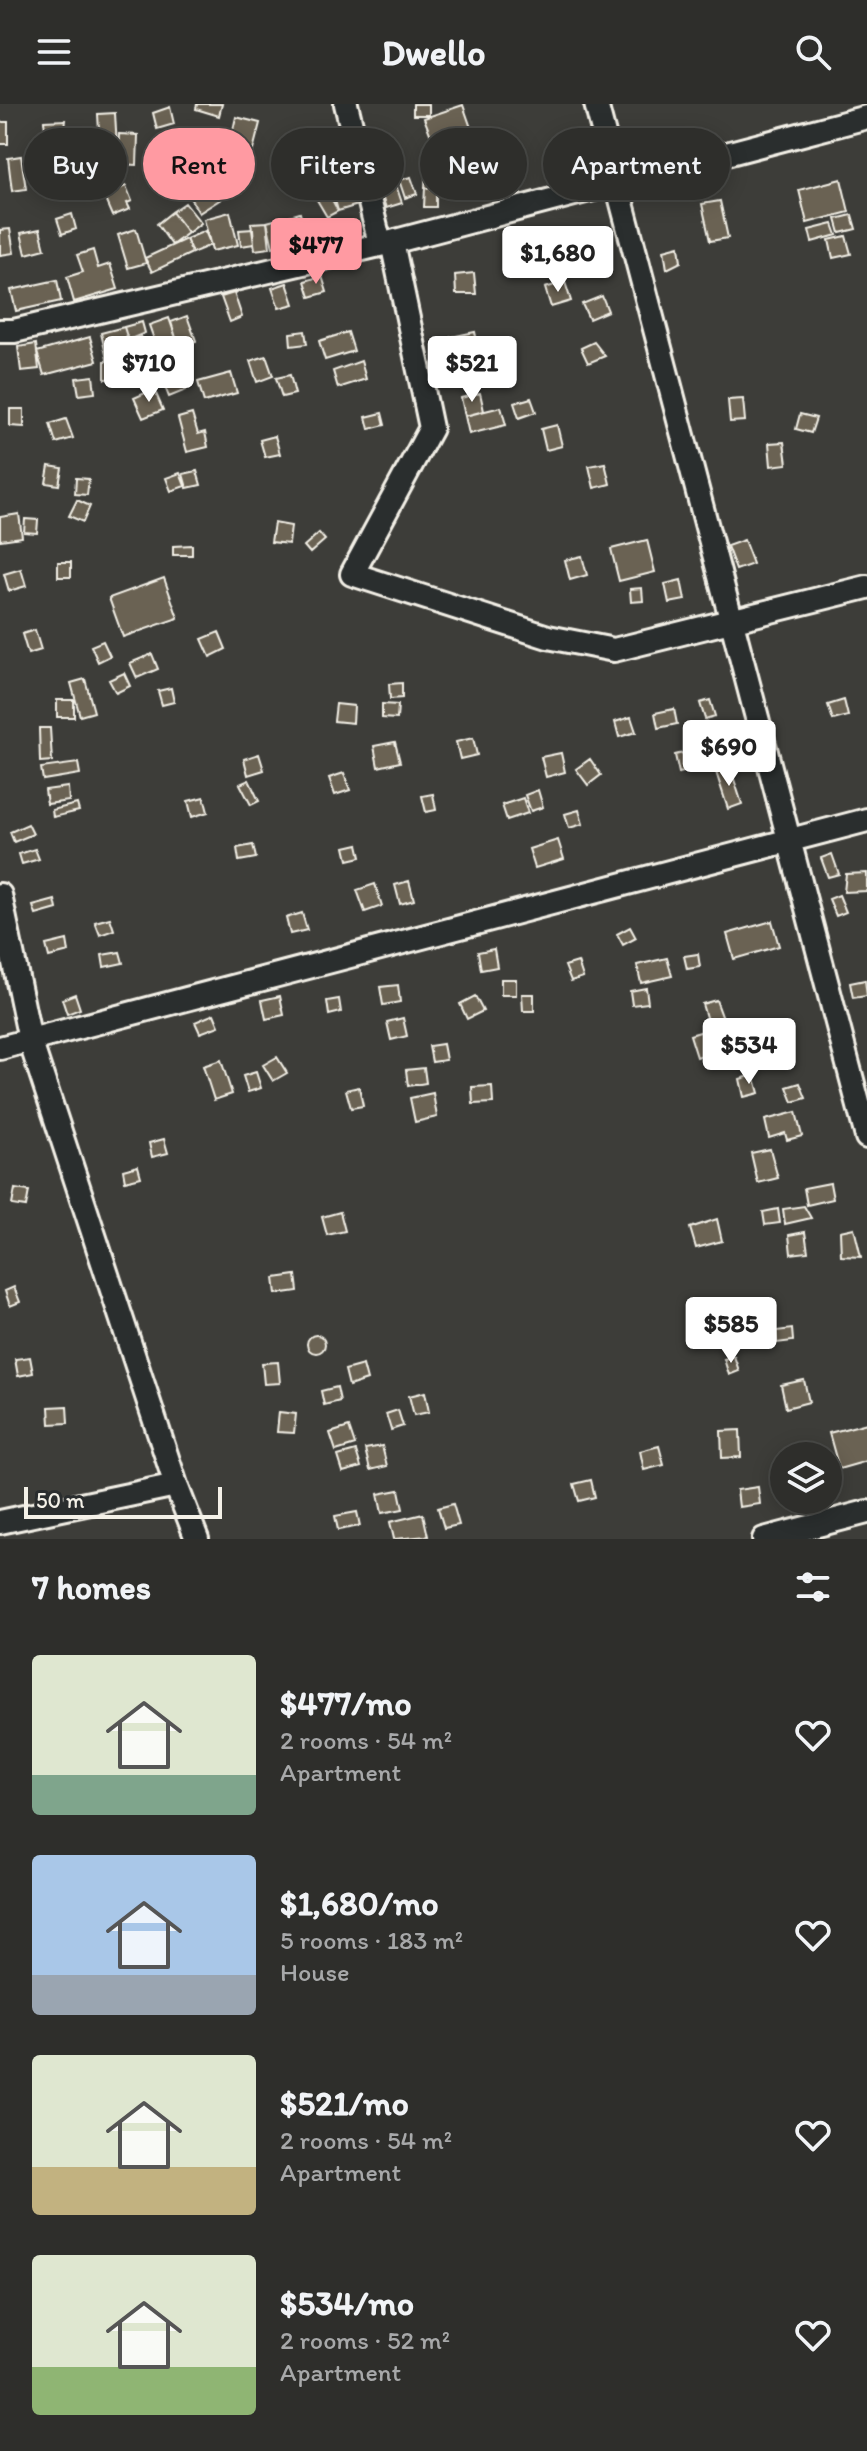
<!DOCTYPE html>
<html lang="en">
<head>
<meta charset="utf-8">
<style>
	:root { --surface:#2e2e2b; --page:#363633; --text:#f1f3f6; --muted:#a7a8a9; --line:#494a47; --accent:#ff9aa2 }
	body { margin:0; font-family:Itim,sans-serif; background:var(--page); color:var(--text); height:100vh; display:flex; flex-direction:column; font-size:30px; white-space:nowrap }
	* { box-sizing:border-box; margin:0 }
	p { font-size:26px; color:var(--muted) }
	.icon { flex:none; width:44px; height:44px; fill:none; stroke:currentColor; stroke-width:2; stroke-linecap:round; stroke-linejoin:round }
	.map { position:relative; height:1435px; overflow:hidden }
	.details { display:flex; flex-direction:column; background:var(--surface); flex:1 }
	.details>* { flex:none }
	.banner { position:absolute; left:24px; top:24px; width:820px; height:72px; display:flex; gap:16px }
	.tools { position:absolute; left:770px; top:1338px; display:grid; gap:16px }
	.tools a { display:grid; place-items:center; width:72px; height:72px; border-radius:50%; background:var(--surface); box-shadow:0 4px 20px #0003,0 0 0 2px var(--line); font-size:40px }
	.scale { position:absolute; left:24px; bottom:20px; width:198px; box-sizing:border-box; padding-left:8px; border:4px solid #f4f1e8; border-top:0; font-size:22px; line-height:28px; white-space:nowrap; color:#f4f1e8; -webkit-text-stroke:6px #2a2d2e; paint-order:stroke }
	.price { position:absolute; translate:-50% -68px; padding:0 18px; border-radius:8px; background:#fff; color:#222; font-size:26px; line-height:52px; filter:drop-shadow(0 2px 4px #0008) }
	.price::after { content:''; position:absolute; left:50%; top:48px; width:24px; height:18px; margin-left:-12px; background:inherit; clip-path:polygon(0 0,100% 0,50% 100%) }
	.price.on { background:var(--accent); color:#111 }
	ul { padding:0; list-style:none }
	li { display:flex; align-items:center; gap:24px; height:200px; padding:0 32px }
	li span { display:grid; place-items:center; flex:none; width:224px; height:160px; border-radius:8px; color:#555 }
	li>.icon { margin-inline-start:auto }
	span .icon { width:96px; height:96px; fill:#fffc; stroke-width:1 }
	li b { font-size:34px }
	h2 { display:flex; justify-content:space-between; align-items:center; height:96px; padding:0 32px; font-size:34px }
	.tag { padding:0 28px; border-radius:36px; background:var(--surface); box-shadow:0 4px 20px #0003,0 0 0 2px var(--line); font-size:28px; line-height:72px }
	.tag.on { background:var(--accent); color:#111 }
	header { display:flex; justify-content:space-between; align-items:center; height:104px; padding:0 32px; background:var(--surface); font-size:36px; font-weight:700 }
	.map>svg:first-child { display:block }
</style>
</head>
<body>
<header><svg class="icon" aria-label="menu" viewBox="0 0 24 24"><path d="M4 6h16M4 12h16M4 18h16"/></svg>Dwello<svg class="icon" aria-label="search" viewBox="0 0 24 24"><circle cx="10" cy="10" r="6"/><path d="M15 15l6 6"/></svg></header>
<div class="map">
<svg width="867" height="1435" viewBox="0 0 867 1435">
	<rect width="100%" height="100%" fill="#3d3d39"/>
	<filter id="ink" filterUnits="userSpaceOnUse"><feTurbulence type="fractalNoise" baseFrequency=".0125" numOctaves="2"/><feDisplacementMap in="SourceGraphic" scale="16" xChannelSelector="R" yChannelSelector="G"/><feConvolveMatrix kernelMatrix="1 2 1 2 8 2 1 2 1" color-interpolation-filters="sRGB"/></filter>
	<g filter="url(#ink)">
		<path fill="#6a6252" stroke="#f4f1e8" stroke-width="2" d="M197,0h25l-3,12 -23,-7z
			M413,0h16v11h-16z
			M463,1l8,23 -38,13 -9,-23z
			M170,3l4,17 -17,5 -4,-16z
			M115,9l2,35 -17,1 -2,-35z
			M236,13l24,6 -9,35 -23,-6z
			M66,16l-4,31h-14l-4,-30z
			M0,18h8v22h-8z
			M119,30l19,1 -1,30 -19,-1z
			M60,50l6,27 -15,3 -5,-27z
			M21,52l5,33 -14,2 -4,-33z
			M237,60l5,28 -17,3 -5,-27z
			M426,66h13v19l-14,-1z
			M79,67l4,18 -15,3 -4,-18z
			M411,73l6,17 -12,4 -6,-18z
			M208,74l13,21 -22,14 -13,-22z
			M841,75l8,33 -42,11 -8,-33z
			M352,80l6,21 -20,6 -6,-22z
			M396,81l6,18 -16,5 -6,-18z
			M126,82l6,15 -5,2 3,6 -18,7 -9,-21z
			M425,84h11v19h-12z
			M329,90l9,17 -11,6 -10,-17z
			M720,97l8,37 -18,3 -8,-37z
			M185,99l16,20 -13,10 -16,-21z
			M172,108l16,21 -16,12 -15,-21z
			M230,108l8,33 -26,6 -8,-32z
			M300,109l7,26 -19,4 -6,-25z
			M72,110l4,15 -14,5 -5,-15z
			M852,111l4,14 -16,4 -4,-14z
			M282,114l6,25 -15,4 -6,-25z
			M267,118l3,26 -15,2 -4,-27z
			M833,120l4,11 -25,7 -3,-12z
			M10,125l4,24 -14,2v-25z
			M40,125l5,20 -19,5 -5,-21z
			M136,125l10,34 -18,5 -10,-33z
			M253,125l1,15 -13,2 -2,-16z
			M205,127l6,14 -19,8 -6,-14z
			M846,132l5,18 -18,4 -4,-18z
			M186,135l6,14 -40,19 -7,-14z
			M679,142l2,16 -14,7 -3,-19z
			M93,146l5,18 12,-4 8,25 -44,13 -7,-25 16,-5 -6,-17z
			M474,169l2,21h-20l-1,-19z
			M322,172l5,16 -17,5 -5,-16z
			M57,176l4,21 -45,10 -5,-21z
			M565,178l6,19 -20,6 -6,-19z
			M287,179l7,21 -15,4 -7,-20z
			M234,189l8,24 -12,5 -9,-25z
			M602,192l6,15 -19,8 -7,-15z
			M187,212l9,25 -17,6 -8,-25z
			M169,214l8,23 -20,7 -8,-23z
			M142,218l3,11 -17,7 -4,-13z
			M124,223l4,13 13,-4 1,6 -14,3 2,9 -23,5 -6,-26z
			M305,227l2,13 -16,2 -1,-13z
			M348,228l6,19 -29,9 -6,-19z
			M475,228l7,33 -23,5 -8,-33z
			M90,233l7,24 -53,14 -7,-23z
			M594,238l11,14 -17,7 -7,-15z
			M36,240l3,25 -18,2 -3,-24z
			M266,252l7,20 -16,6 -7,-21z
			M134,256l1,18 -30,1v-18z
			M361,257l5,18 -28,9 -5,-17z
			M178,266l8,20 -17,7 -8,-20z
			M231,269l6,20 -33,9 -6,-20z
			M290,271l5,19 -13,3 -6,-19z
			M93,272l2,17 -16,2 -3,-17z
			M154,285l9,21 -20,8 -9,-20z
			M480,289l4,18 -19,5 -4,-18z
			M531,294l5,14 -17,6 -5,-15z
			M743,295l2,22 -15,1 -2,-22z
			M501,303l5,18 -37,9 -4,-18z
			M10,305h14v18l-14,-1z
			M382,309l3,12 -16,4 -3,-12z
			M192,310l6,20 7,-2 3,15 -21,5 -9,-34z
			M800,310l16,4 -5,15 -15,-4z
			M66,315l7,19 -17,5 -6,-19z
			M557,321l5,21 -16,4 -5,-21z
			M275,332l5,18 -15,3 -5,-17z
			M784,338l3,22 -16,2 -2,-23z
			M605,359l5,21 -16,4 -5,-22z
			M49,362l13,2 -3,17 -13,-2z
			M197,367l4,14 -14,3 -4,-14z
			M180,369l5,13 -14,5 -5,-13z
			M76,374l13,1 -2,16 -12,-1z
			M77,396l13,6 -7,16 -14,-6z
			M19,410l3,23 -22,3v-23z
			M25,415l13,1 -1,13 -13,-1z
			M274,419l17,3 -2,18 -18,-2z
			M319,429l6,7 -15,13 -6,-7z
			M647,436l8,32 -36,9 -8,-32z
			M744,436l9,24 -17,6 -9,-24z
			M192,441v10h-19v-9z
			M582,452l5,19 -17,5 -5,-20z
			M58,458h13v15h-13z
			M21,465l5,17 -17,5 -5,-17z
			M164,474l14,40 -55,19 -14,-39z
			M681,476l4,20 -16,3 -4,-19z
			M642,484l1,13 -12,1 -1,-13z
			M35,526l6,20 -13,4 -6,-20z
			M219,528l7,17 -16,8 -8,-18z
			M103,537l7,15 -12,6 -7,-16z
			M152,550l6,15 -21,9 -7,-15z
			M124,569l6,13 -14,7 -7,-13z
			M85,575l9,33 -14,4 -9,-33z
			M402,579v15l-12,1 -1,-15z
			M171,584l3,14 -12,3 -4,-14z
			M57,596h17v17h-17z
			M710,596l5,16 -10,3 -5,-16z
			M844,596l4,16 -15,4 -5,-15z
			M336,600l18,2 -1,17 -19,-2z
			M382,600l16,1 -1,14 -15,-1z
			M674,605l3,15 -19,4 -3,-15z
			M631,613l5,15 -17,5 -4,-15z
			M706,618l4,16 -16,4 -4,-16z
			M39,624h11l2,33 -12,1z
			M473,634l4,17 -17,4 -4,-17z
			M395,638l5,20 -22,5 -4,-21z
			M711,642l4,18 -36,9 -4,-18z
			M561,649l4,19 -19,5 -5,-20z
			M259,650l5,16 -16,5 -4,-16z
			M590,655l11,16 -13,10 -12,-16z
			M78,659l2,11 -37,6 -2,-12z
			M730,663l12,37 -14,5 -12,-37z
			M344,669l6,17 -15,5 -6,-17z
			M249,676l10,21 -8,4 -11,-21z
			M68,683l1,14 -22,3 -2,-14z
			M538,686l5,17 -12,4 -6,-16z
			M433,690l3,16 -10,2 -4,-16z
			M204,693l4,15 -16,5 -4,-16z
			M523,694l5,15 -21,7 -5,-15z
			M77,700l2,7 -26,6 -1,-7z
			M579,706l4,14 -14,4 -4,-14z
			M28,720l5,10 -19,8 -4,-10z
			M558,736l6,19 -29,9 -6,-19z
			M358,740l3,13 -13,3 -3,-13z
			M253,741l3,13 -17,3 -2,-13z
			M35,745l4,10 -17,5 -3,-10z
			M832,750l7,20 -11,3 -7,-19z
			M867,769v18l-23,1 2,-18z
			M409,777l5,19 -14,4 -5,-19z
			M375,780l7,22 -17,6 -8,-22z
			M839,791l7,17 -10,4 -7,-17z
			M55,796l2,9 -21,6 -3,-9z
			M302,809l5,17 -17,4 -4,-16z
			M110,814l4,12 -14,5 -5,-13z
			M772,817l7,25 -45,13 -7,-25z
			M630,823l6,11 -13,7 -6,-11z
			M67,836l2,12 -20,5 -3,-12z
			M494,845l3,18 -16,3 -3,-18z
			M120,848l3,11 -19,4 -2,-12z
			M698,850l2,13 -13,2 -3,-13z
			M667,854l5,18 -31,7 -4,-18z
			M578,858l5,15 -12,4 -6,-15z
			M501,875h15v16h-15z
			M865,876l2,16 -14,2 -3,-15z
			M398,881l2,17 -17,3 -3,-18z
			M646,884l2,15 -16,2 -2,-14z
			M75,890l5,15 -13,5 -5,-15z
			M522,890h12v17h-11z
			M280,892l4,19 -18,4 -4,-19z
			M475,892l8,15 -16,8 -7,-15z
			M339,895l2,13 -12,3 -2,-14z
			M716,896l7,19 -15,5 -6,-20z
			M214,910l5,12 -19,7 -5,-11z
			M403,914l4,18 -16,4 -4,-18z
			M710,925l8,21 -21,7 -7,-22z
			M443,940l3,16 -14,2 -3,-16z
			M277,953l10,16 -14,8 -10,-16z
			M221,956l11,34 -18,6 -11,-34z
			M424,964l2,15 -18,3 -2,-16z
			M256,968l5,16 -13,4 -5,-16z
			M754,971l5,18 -15,4 -4,-18z
			M800,979l6,15 -13,4 -6,-15z
			M492,982l1,17 -20,1 -1,-17z
			M359,983l4,19 -12,2 -5,-18z
			M433,989l4,24 -22,5 -5,-24z
			M796,1008l6,24 -15,4 -2,-7 -16,5 -4,-18z
			M164,1035l4,14 -16,4 -3,-14z
			M770,1045l8,29 -20,5 -7,-30z
			M138,1062l3,11 -16,4 -2,-11z
			M830,1079l3,16 -26,6 -3,-17z
			M15,1085l14,2 -3,16 -14,-2z
			M804,1102l7,12 -26,6 -2,-15z
			M778,1105l2,14 -15,2 -2,-13z
			M340,1108l5,19 -18,4 -5,-18z
			M717,1115l5,22 -26,7 -6,-20z
			M854,1124l7,29 -20,-1 -1,-25z
			M805,1128l3,20 -17,2 -2,-19z
			M296,1171l2,16 -22,3 -2,-16z
			M14,1183l6,15 -10,4 -5,-15z
			M792,1225l1,12 -16,2 -1,-12z
			M307 1240a9 9 0 1 1 18 0a9 9 0 1 1-18 0Z
			M734,1252l5,15 -10,4 -5,-16z
			M30,1253l3,16 -15,3 -3,-17z
			M278,1258l2,21 -16,1 -2,-21z
			M363,1261l4,15 -18,6 -4,-16z
			M804,1276l5,22 -23,6 -5,-23z
			M337,1283l3,14 -16,4 -3,-14z
			M425,1288l4,20 -15,3 -5,-19z
			M67,1302l1,17 -18,1 -1,-17z
			M398,1306l5,16 -12,4 -5,-16z
			M279,1308l17,2 -2,19 -17,-1z
			M867,1319v38l-28,8 -10,-36z
			M349,1323l6,18 -19,6 -6,-18z
			M740,1326l1,27 -19,1 -1,-27z
			M382,1342l5,20 -17,4 -5,-21z
			M659,1342l5,19 -20,5 -4,-19z
			M356,1347l5,16 -18,5 -5,-16z
			M591,1376l4,17 -16,4 -5,-17z
			M758,1383l2,17 -21,3 -2,-17z
			M399,1386l4,19 -21,4 -4,-19z
			M453,1400l6,21 -15,3 -6,-20z
			M357,1408l3,14 -22,4 -3,-14z
			M423,1410l5,22 -34,3 -4,-17z"/>
		<g fill="none" stroke-linecap="round" stroke-linejoin="round">
			<defs>
				<path id="minor" d="M346,0l34,140
					M596,0l271,1033
					M392,138l475,-125
					M0,227h14l378,-89 39,186 -79,146 196,63 66,13 253,-63
					M0,791l30,145 146,445 21,54
					M0,944l867,-228
					M0,1418l176,-37
					M764,1435l103,-27"/>
			</defs>
			<use href="#minor" stroke="#f4f1e8" stroke-width="28"/>
			<use href="#minor" stroke="#2a2d2e" stroke-width="22"/>
		</g>
	</g>
</svg>
<div class="tools">
<a><svg class="icon" aria-label="layers" viewBox="0 0 24 24"><path d="M12 4l9 5-9 5-9-5zM3 14l9 5 9-5"/></svg></a>
</div>
<div class="scale">50 m</div>
<b class="price on" style="left:316px;top:182px">$477</b>
<b class="price" style="left:558px;top:190px">$1,680</b>
<b class="price" style="left:149px;top:300px">$710</b>
<b class="price" style="left:472px;top:300px">$521</b>
<b class="price" style="left:729px;top:684px">$690</b>
<b class="price" style="left:749px;top:982px">$534</b>
<b class="price" style="left:731px;top:1261px">$585</b>
<div class="banner">
<a class="tag">Buy</a>
<a class="tag on">Rent</a>
<a class="tag">Filters</a>
<a class="tag">New</a>
<a class="tag">Apartment</a>
</div>
</div>
<section class="details">
<h2>7 homes<svg class="icon" aria-label="filters" viewBox="0 0 24 24"><path d="M4 7h16M4 17h16"/><circle cx="9" cy="7" r="2"/><circle cx="15" cy="17" r="2"/></svg></h2>
<ul>
<li><span style="background:linear-gradient(#dfe7d0 75%,#7fa58c 0)"><svg class="icon" aria-label="home" viewBox="0 0 24 24"><path d="M3 11l9-7 9 7M6 9v11h12V9"/></svg></span><div><b>$477/mo</b><p>2 rooms · 54 m²</p><p>Apartment</p></div><svg class="icon" aria-label="heart" viewBox="0 0 24 24"><path d="M12 20l-8-8c-3-5 5-10 8-4 3-6 11-1 8 4z"/></svg></li>
<li><span style="background:linear-gradient(#a9c7e8 75%,#9aa5b1 0)"><svg class="icon" aria-label="home" viewBox="0 0 24 24"><path d="M3 11l9-7 9 7M6 9v11h12V9"/></svg></span><div><b>$1,680/mo</b><p>5 rooms · 183 m²</p><p>House</p></div><svg class="icon" aria-label="heart" viewBox="0 0 24 24"><path d="M12 20l-8-8c-3-5 5-10 8-4 3-6 11-1 8 4z"/></svg></li>
<li><span style="background:linear-gradient(#dfe7d0 70%,#c2b280 0)"><svg class="icon" aria-label="home" viewBox="0 0 24 24"><path d="M3 11l9-7 9 7M6 9v11h12V9"/></svg></span><div><b>$521/mo</b><p>2 rooms · 54 m²</p><p>Apartment</p></div><svg class="icon" aria-label="heart" viewBox="0 0 24 24"><path d="M12 20l-8-8c-3-5 5-10 8-4 3-6 11-1 8 4z"/></svg></li>
<li><span style="background:linear-gradient(#dfe7d0 70%,#8fb573 0)"><svg class="icon" aria-label="home" viewBox="0 0 24 24"><path d="M3 11l9-7 9 7M6 9v11h12V9"/></svg></span><div><b>$534/mo</b><p>2 rooms · 52 m²</p><p>Apartment</p></div><svg class="icon" aria-label="heart" viewBox="0 0 24 24"><path d="M12 20l-8-8c-3-5 5-10 8-4 3-6 11-1 8 4z"/></svg></li>
</ul>
</section>
</body>
</html>
